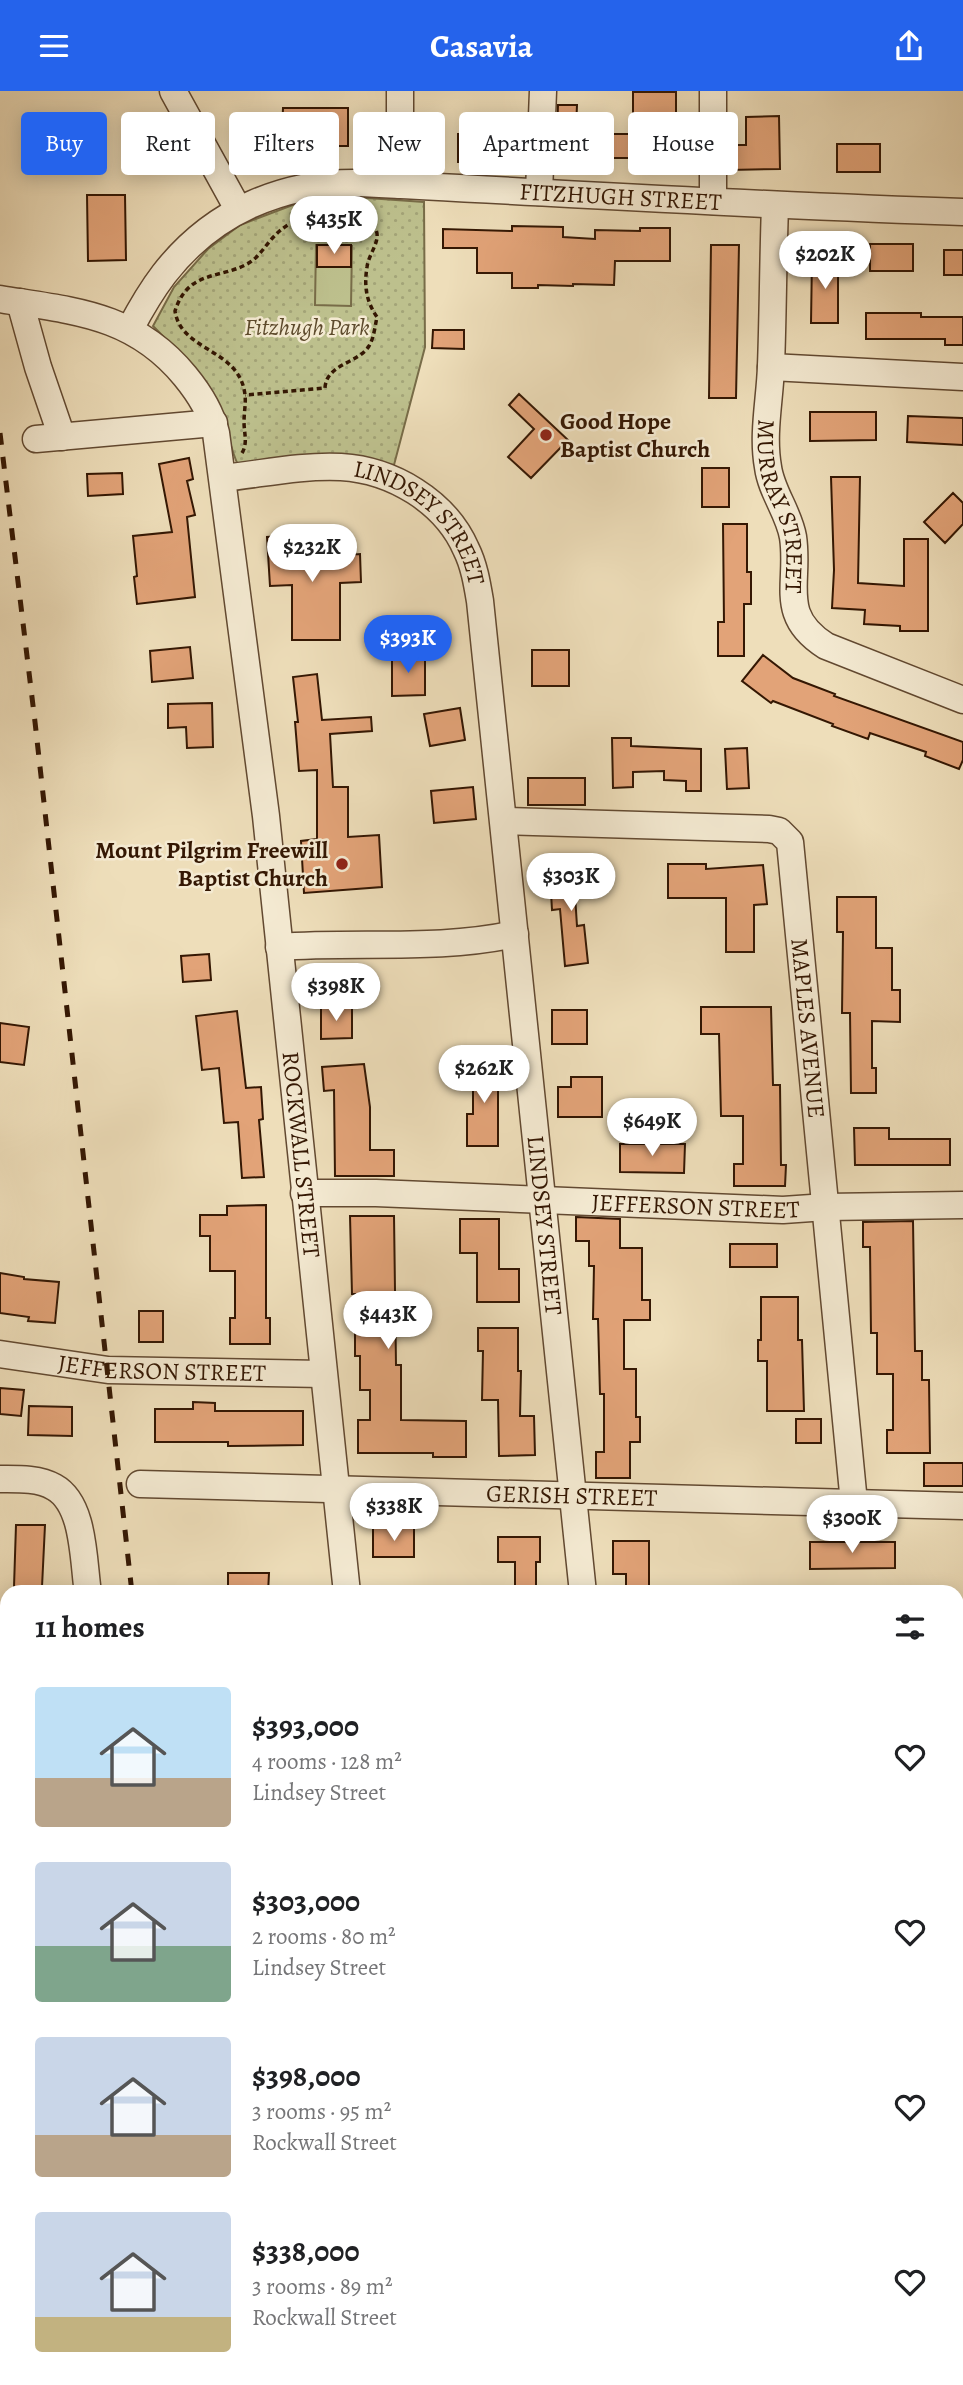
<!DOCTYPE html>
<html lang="en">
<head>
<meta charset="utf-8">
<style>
	:root { --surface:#fff; --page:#f2f2f2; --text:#202124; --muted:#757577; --accent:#2563eb }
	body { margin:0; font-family:Alegreya,serif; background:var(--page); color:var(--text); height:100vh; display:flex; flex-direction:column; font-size:26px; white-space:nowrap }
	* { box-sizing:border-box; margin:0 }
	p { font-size:23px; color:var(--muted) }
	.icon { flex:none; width:38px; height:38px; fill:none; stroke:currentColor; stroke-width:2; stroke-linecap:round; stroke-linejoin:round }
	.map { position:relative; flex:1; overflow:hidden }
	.panel { position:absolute; left:0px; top:1494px; width:964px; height:800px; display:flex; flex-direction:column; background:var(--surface); border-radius:21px 21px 0 0; box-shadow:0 4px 18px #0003 }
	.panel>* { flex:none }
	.top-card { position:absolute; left:21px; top:21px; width:922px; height:63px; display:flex; gap:14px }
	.price { position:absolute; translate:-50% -60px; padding:0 16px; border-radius:24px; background:#fff; color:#222; font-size:23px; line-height:46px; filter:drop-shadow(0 2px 4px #0008) }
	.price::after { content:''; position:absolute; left:50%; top:42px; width:21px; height:16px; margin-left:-10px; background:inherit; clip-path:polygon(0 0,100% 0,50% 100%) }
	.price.current { background:var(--accent); color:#fff }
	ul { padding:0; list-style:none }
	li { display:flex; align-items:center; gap:21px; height:175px; padding:0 35px }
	li span { display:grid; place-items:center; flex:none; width:196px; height:140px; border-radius:7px; color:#555 }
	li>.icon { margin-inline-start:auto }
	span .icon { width:84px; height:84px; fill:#fffc; stroke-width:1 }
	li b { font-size:30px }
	h2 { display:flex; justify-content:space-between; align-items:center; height:84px; padding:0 35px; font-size:30px }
	.tag { padding:0 24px; border-radius:7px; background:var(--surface); box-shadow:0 4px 18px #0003; font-size:24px; line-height:63px }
	.tag.current { background:var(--accent); color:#fff }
	header { display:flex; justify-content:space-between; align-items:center; height:91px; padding:0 35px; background:var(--accent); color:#fff; font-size:32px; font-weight:700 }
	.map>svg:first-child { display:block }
</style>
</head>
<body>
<header><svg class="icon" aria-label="menu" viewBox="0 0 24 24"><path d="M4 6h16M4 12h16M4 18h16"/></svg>Casavia<svg class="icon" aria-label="share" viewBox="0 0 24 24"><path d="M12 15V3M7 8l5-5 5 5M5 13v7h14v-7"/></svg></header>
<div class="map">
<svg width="963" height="2294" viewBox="0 0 963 2294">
	<defs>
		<pattern id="park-dots" width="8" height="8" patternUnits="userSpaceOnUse" patternTransform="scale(1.75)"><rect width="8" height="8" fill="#bdc08d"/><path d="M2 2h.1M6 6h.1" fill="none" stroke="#a3a478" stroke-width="1.8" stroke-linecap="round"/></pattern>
	</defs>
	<rect width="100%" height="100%" fill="#eedeba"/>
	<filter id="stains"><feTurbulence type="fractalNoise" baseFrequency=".00286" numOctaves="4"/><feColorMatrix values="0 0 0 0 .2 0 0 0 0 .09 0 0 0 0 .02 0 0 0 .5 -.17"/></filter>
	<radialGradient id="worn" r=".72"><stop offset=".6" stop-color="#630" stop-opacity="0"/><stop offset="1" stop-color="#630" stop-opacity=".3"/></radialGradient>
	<path fill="url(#park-dots)" stroke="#786c48" stroke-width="2" d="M339,105l85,6 1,145 -31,118 -35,-4 -121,4c-8,-17 -10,-35 -17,-52 -12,-30 -45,-64 -68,-87l21,-39 34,-38 32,-24 58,-22z"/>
	<path fill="#bdc08d" stroke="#786c48" stroke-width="2" d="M316,154l36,1 -1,60 -36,-1z"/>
	<path fill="#e2a378" stroke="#341703" stroke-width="2" d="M633,1h43v48l14,1 -1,25 -50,-2v-6h-34v5h-24v-3l-25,-1 2,-54h19l-1,24h29v5h28z
		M283,17h65v38h-21v-13h-45z
		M499,22l27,1 -1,41 -42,-1v8h-25v-28h41z
		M779,25l1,53 -51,1v-25h17v-28z
		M837,53h43v28h-43z
		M87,104h38l1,65 -38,1z
		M512,135l51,1v10l32,2v-9l45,1v-3h30v33h-55l-1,24 -41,-1v2l-35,-1v3h-26v-15h-35v-25h-34v-19l69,2z
		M870,153h43v27h-43z
		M317,154h34v22h-34z
		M711,154h28l-3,153h-27z
		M944,159h19v25h-19z
		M812,167h26v65h-27z
		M866,222h55v4h42v28h-18v-6h-79z
		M433,239h31v19l-32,-1z
		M519,303l49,46 -37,38 -23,-21 26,-28 -25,-24z
		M810,321h66v28l-66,1z
		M908,325l55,2v27l-56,-3z
		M189,367l4,21 -6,2 8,34 -8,2 8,80 -58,7 -3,-27 3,-1 -4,-40 39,-4 -13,-68z
		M702,377h27v39h-27z
		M122,382l1,21 -35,2 -1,-22z
		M831,386h29l-2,106 46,3v-47h24v92h-28v-5l-36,-2 1,-14 -33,-2 2,-38z
		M953,402l10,10v21l-18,19 -21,-21z
		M723,433h24v48h4v32h-7v52h-26v-34h6z
		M296,444l1,7 25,-1v9l26,-1 1,6 11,-1 1,28 -21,1v57h-48v-55l-22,1 -3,-49z
		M190,556l3,31 -41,4 -2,-31z
		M532,559h37v36h-37z
		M392,563h33v41l-33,1z
		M763,564l30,23 42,16 -1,2 129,46v18l-4,9 -34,-13 1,-4 -56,-19 -2,6 -36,-13 1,-2 -60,-23 -2,2 -29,-22z
		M317,583l5,46 49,-3 1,14 -42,3 3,53h15v50l31,-2 3,52 -78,6 -3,-52 16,-2v-69l-18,1 -4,-49h3l-5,-45z
		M212,612l1,44 -26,1 -1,-21 -18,1v-24z
		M460,617l5,32 -35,6 -6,-32z
		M612,647h19v8l70,3v42h-15v-10l-22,-1v-9l-31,1v15l-20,1z
		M747,657l2,40 -22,1 -2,-40z
		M528,687h57v27h-57z
		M473,696l3,32 -42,4 -3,-32z
		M668,773h38v5l57,-4 4,39 -13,1v47h-28v-54h-58z
		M590,781l1,22 -16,1 2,31 7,-1 4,38 -23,3 -5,-57 -8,1 -2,-36z
		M837,806h39v51h16v42h8v32l-28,-1v47h4v25h-25l-1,-80h-8l1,-81h-6z
		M209,863l2,26 -28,2 -2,-26z
		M321,916h31v31l-31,1z
		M701,916h70l2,78h7l1,80h5l-1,21h-51v-22h9v-48h-22l-2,-82h-18z
		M552,919h35v34h-35z
		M237,920l9,77 15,-1 2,32 -4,1 5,57 -22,1 -4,-56 -14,1 -5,-55 -17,2 -6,-54z
		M0,932l29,4 -5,38 -24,-3z
		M473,969h25v86h-31v-32h6z
		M364,973l6,43v43h24v26h-59l-1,-86 -10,1 -2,-24z
		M571,986h31v40h-44v-30h13z
		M854,1037h35v11h61v26h-95z
		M620,1053h65l-1,29 -64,-1z
		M266,1114v113h4v26h-40v-26h5v-47h-25v-35h-10v-21h27v-9z
		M350,1125h44l2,149h5v55l65,1v36h-33v-4h-75v-33h12v-30h-10v-34h-5v-62h-3z
		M576,1126l44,2v29h22v52h8v20h-26v49h12v48h4v25h-10v36h-34v-26h8v-58h-4l-2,-75h-5l1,-53h-5v-25h-13z
		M460,1128h39v50h20v33h-42v-49h-17z
		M913,1130l2,130h7v29h7l1,73h-43v-23h6v-56h-16v-41h-6l-1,-86h-7v-25z
		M730,1153h47v23h-47z
		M0,1182l24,4v2l35,3 -4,41 -27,-2 1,-4 -29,-4z
		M761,1206h37v43h4l2,71h-37v-50h-9v-21h3z
		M139,1220h24v31h-24z
		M478,1237h40v43h3l-1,45h14l1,39 -36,1 -1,-56h-16l1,-49h-5z
		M0,1297l24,2 -3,26 -21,-2z
		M193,1311l22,1v8h88v34l-75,1v-4h-73v-33h38z
		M29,1315l43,1v29l-44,-1z
		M796,1328h25v24h-25z
		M924,1372h39v23h-39z
		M16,1434h29l-3,62h-28z
		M373,1437h41v29h-41z
		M498,1446h42v25h-4v31h-21v-31h-17z
		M613,1450h36v52h-23v-19h-13z
		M810,1451h85v26l-85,1z
		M228,1482h41l-1,20h-40z"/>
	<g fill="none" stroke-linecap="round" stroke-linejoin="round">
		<defs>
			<g id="minor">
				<path d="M173,0l65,118"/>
				<path d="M400,94v-94"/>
				<path d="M539,101l4,-101"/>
				<path d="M713,110v-110"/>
				<path id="s1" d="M775,115c-2,54 -2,107 -4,160 -1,33 -9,68 -3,101 3,24 21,46 25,70 7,46 -16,78 33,109l137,54"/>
				<path id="s2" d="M0,208c74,12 134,15 185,77 14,17 26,36 31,57l50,383 81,777"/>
				<path d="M20,211l18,65 24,70"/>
				<path id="s3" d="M130,238c10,-19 21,-38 34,-55 48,-62 119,-93 197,-91 201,10 401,23 602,29"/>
				<path d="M771,276l192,10"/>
				<path d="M36,348l178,-16"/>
				<path id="s4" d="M223,387c38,-4 79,-13 118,-11 51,3 104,34 125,82 8,16 11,34 14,52l103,992"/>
				<path id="s5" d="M504,730l265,8 10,2 11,11 64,661"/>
				<path d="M279,856c78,-6 159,4 236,-13"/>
				<path id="s6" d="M304,1102h72l407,17 43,-3 137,-2"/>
				<path id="s7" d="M0,1263l108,16 215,4"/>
				<path d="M0,1388c16,0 39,-1 54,8 31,17 29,74 34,106"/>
				<path id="s8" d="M140,1393l823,22"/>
				<path d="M0,1555h7"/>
				<path d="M0,1795h7"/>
				<path d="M0,2076l7,1"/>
				<path d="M717,2294v-7"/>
			</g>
			<path id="major" d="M0,2028h7
				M957,2050h6"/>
		</defs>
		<use href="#minor" stroke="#624931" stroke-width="29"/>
		<use href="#major" stroke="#341703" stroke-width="36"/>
		<path stroke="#341703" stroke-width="3.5" stroke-dasharray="5 3.5" stroke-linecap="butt" d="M242,362c6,-10 2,-20 2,-31 0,-9 2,-19 1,-27 -5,-47 -64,-43 -70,-84 13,-41 45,-32 72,-47 10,-5 16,-15 23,-23 18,-22 42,-30 71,-26 9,1 23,1 30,8 15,14 -2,28 -4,44 -3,19 -1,34 10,50 -2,9 -3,21 -8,29 -10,17 -43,18 -44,42l-80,7"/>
		<use href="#minor" stroke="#f4ead2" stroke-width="26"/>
		<use href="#major" stroke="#eedeba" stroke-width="33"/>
		<path stroke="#341703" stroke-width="5" stroke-dasharray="12 12" stroke-linecap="butt" d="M0,342l35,289 97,871
			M223,2287l1,7"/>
	</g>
	<g fill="#8f2418" stroke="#f4ead2" stroke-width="2.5">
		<circle cx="546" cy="344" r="7"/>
		<circle cx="342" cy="773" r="7"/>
	</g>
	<g text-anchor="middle" stroke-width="5" stroke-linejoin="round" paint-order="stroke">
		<g font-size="24" fill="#341703" stroke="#f4ead2">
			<text dy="8" stroke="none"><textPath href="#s3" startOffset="550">FITZHUGH STREET</textPath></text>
			<text dy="8" stroke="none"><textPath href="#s1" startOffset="303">MURRAY STREET</textPath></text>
			<text dy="8" stroke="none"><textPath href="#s4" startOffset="222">LINDSEY STREET</textPath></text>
			<text dy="8" stroke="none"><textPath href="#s5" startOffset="478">MAPLES AVENUE</textPath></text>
			<text dy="8" stroke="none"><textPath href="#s2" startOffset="998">ROCKWALL STREET</textPath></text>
			<text dy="8" stroke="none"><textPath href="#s6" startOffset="392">JEFFERSON STREET</textPath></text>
			<text dy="8" stroke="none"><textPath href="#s4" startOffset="957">LINDSEY STREET</textPath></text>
			<text dy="8" stroke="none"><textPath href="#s7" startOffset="163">JEFFERSON STREET</textPath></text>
			<text dy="8" stroke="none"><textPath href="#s8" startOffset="432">GERISH STREET</textPath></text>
		</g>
		<g font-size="24" font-style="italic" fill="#5d4a2c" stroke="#f4ead2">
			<text x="307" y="244">Fitzhugh Park</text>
		</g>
		<g font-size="24" font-weight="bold" fill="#341703" stroke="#f4ead2" text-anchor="start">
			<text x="560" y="338">Good Hope<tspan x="560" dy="28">Baptist Church</tspan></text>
			<text x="328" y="767" text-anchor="end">Mount Pilgrim Freewill<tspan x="328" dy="28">Baptist Church</tspan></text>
		</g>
	</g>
	<rect width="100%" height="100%" filter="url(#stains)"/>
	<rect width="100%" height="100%" fill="url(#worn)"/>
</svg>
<b class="price" style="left:334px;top:165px">$435K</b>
<b class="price" style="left:825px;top:200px">$202K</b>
<b class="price" style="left:312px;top:493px">$232K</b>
<b class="price current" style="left:408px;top:584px">$393K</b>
<b class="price" style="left:571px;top:822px">$303K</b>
<b class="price" style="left:336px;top:932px">$398K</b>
<b class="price" style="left:484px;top:1014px">$262K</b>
<b class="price" style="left:652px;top:1067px">$649K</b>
<b class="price" style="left:388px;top:1260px">$443K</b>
<b class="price" style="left:394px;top:1452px">$338K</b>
<b class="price" style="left:852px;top:1464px">$300K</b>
<div class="top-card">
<a class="tag current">Buy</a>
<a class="tag">Rent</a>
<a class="tag">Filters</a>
<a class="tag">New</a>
<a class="tag">Apartment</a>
<a class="tag">House</a>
</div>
<section class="panel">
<h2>11 homes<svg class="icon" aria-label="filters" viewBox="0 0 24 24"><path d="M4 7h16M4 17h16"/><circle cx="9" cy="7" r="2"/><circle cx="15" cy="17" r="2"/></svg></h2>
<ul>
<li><span style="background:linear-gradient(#bfe0f5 65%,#b9a48a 0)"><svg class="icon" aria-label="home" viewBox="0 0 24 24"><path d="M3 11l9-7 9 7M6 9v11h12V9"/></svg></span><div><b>$393,000</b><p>4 rooms · 128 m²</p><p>Lindsey Street</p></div><svg class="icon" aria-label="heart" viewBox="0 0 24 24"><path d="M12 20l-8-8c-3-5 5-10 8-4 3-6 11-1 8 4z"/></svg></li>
<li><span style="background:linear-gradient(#c9d6e8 60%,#7fa58c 0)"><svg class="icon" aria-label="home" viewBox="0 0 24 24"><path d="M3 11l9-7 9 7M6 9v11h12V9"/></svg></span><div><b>$303,000</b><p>2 rooms · 80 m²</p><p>Lindsey Street</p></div><svg class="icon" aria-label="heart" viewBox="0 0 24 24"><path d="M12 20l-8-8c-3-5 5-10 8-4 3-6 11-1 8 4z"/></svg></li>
<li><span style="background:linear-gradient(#c9d6e8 70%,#b9a48a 0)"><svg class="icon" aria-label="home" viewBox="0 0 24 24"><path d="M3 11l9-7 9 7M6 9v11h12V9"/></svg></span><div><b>$398,000</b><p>3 rooms · 95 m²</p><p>Rockwall Street</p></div><svg class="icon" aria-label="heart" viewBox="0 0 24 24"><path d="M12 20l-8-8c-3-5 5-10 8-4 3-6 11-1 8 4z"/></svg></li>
<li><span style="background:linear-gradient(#c9d6e8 75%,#c2b280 0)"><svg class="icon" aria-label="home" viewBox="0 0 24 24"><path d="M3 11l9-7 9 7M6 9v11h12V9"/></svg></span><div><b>$338,000</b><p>3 rooms · 89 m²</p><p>Rockwall Street</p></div><svg class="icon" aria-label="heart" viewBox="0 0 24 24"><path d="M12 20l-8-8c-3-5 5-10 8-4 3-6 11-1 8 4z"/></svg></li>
</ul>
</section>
</div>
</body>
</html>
